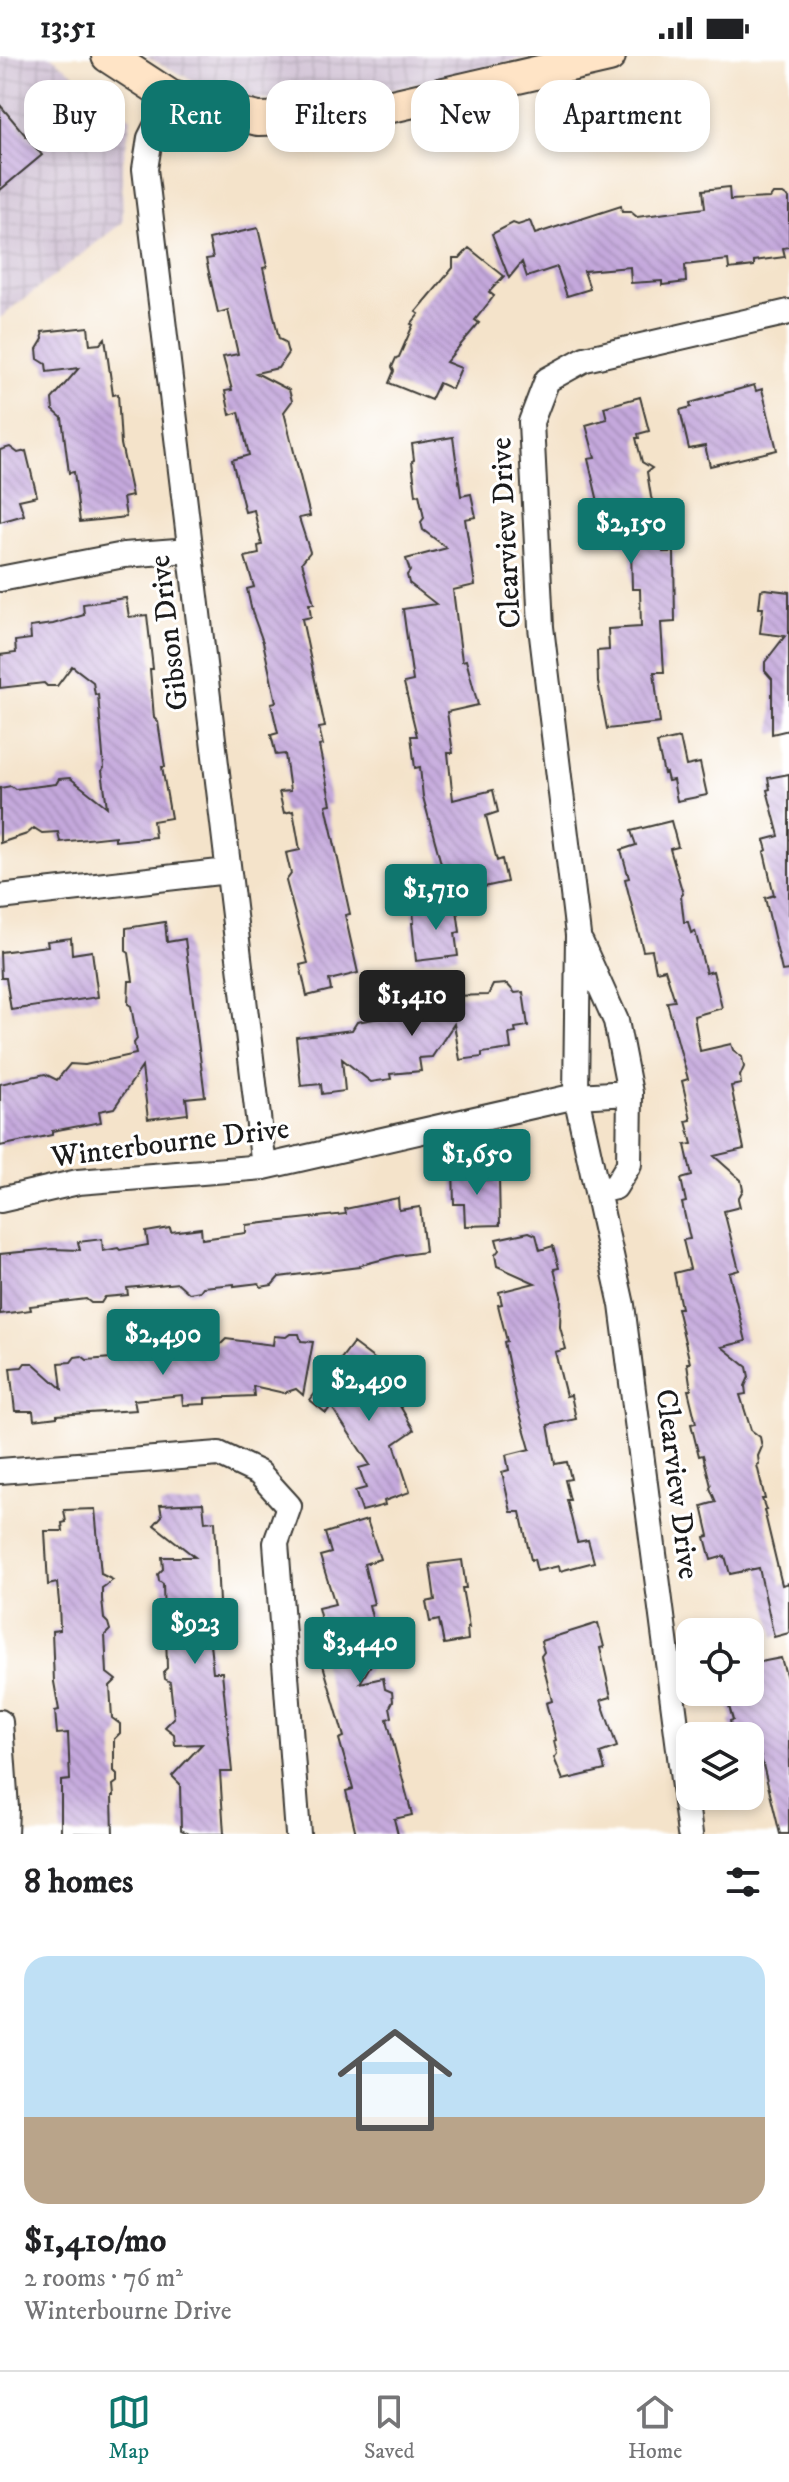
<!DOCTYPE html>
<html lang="en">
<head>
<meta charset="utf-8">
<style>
	:root { --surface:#fff; --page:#f6f6f6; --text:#202124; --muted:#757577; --line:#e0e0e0; --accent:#0f766e }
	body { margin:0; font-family:"IM FELL DW Pica",serif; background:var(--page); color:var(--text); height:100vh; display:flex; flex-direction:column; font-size:30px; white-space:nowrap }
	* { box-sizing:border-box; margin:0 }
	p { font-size:26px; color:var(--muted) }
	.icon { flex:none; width:44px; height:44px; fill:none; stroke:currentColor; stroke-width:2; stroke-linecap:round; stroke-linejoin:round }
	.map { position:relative; height:1778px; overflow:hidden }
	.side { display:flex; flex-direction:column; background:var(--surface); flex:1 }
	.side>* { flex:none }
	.banner { position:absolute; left:24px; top:24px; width:742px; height:72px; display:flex; gap:16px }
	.fabs { position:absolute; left:676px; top:1562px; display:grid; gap:16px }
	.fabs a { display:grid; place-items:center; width:88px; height:88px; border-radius:16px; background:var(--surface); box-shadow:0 4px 12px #0003; font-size:40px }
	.price { position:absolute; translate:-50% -68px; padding:0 18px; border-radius:8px; background:var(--accent); color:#fff; font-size:26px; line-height:52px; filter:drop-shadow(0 2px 4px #0008) }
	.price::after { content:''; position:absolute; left:50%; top:48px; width:24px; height:18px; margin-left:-12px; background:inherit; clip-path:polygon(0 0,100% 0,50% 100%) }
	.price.active { background:#222; color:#fff }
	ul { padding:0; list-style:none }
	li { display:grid; align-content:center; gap:16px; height:424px; padding:0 24px }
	li span { display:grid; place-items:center; height:248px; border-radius:24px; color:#555 }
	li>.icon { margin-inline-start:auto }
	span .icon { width:144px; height:144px; fill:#fffc; stroke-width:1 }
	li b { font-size:34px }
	h2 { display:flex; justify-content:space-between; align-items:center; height:96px; padding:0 24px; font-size:34px }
	.tag { padding:0 28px; border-radius:24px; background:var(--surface); box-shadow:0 4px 12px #0003; font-size:28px; line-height:72px }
	.tag.active { background:var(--accent); color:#fff }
	.status { display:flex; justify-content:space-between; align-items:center; height:56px; padding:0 40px; background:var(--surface); direction:ltr }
	.status svg { height:22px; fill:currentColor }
	.tabs { display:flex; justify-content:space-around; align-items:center; height:112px; border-top:2px solid var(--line); background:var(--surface); font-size:22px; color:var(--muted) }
	.tabs a { display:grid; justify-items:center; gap:4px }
	.tabs .active { color:var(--accent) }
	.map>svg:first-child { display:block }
</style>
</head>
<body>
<div class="status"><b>13:51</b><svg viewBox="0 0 49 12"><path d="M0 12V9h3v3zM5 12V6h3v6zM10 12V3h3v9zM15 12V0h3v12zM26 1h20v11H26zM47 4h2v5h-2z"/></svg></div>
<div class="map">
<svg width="789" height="1778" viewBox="0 0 789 1778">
	<defs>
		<pattern id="industrial-grid" width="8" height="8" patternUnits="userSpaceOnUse" patternTransform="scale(2)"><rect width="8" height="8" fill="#cebed2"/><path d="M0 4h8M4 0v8" fill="none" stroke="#b0a3b4"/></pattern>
		<pattern id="building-back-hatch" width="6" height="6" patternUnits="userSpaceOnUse" patternTransform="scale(2)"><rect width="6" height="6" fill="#c4a8dc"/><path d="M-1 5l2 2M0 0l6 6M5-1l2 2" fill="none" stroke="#a890bc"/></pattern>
	</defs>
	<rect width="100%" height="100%" fill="#fff"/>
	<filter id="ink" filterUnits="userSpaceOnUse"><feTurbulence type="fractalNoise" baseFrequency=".0125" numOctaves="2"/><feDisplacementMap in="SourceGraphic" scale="16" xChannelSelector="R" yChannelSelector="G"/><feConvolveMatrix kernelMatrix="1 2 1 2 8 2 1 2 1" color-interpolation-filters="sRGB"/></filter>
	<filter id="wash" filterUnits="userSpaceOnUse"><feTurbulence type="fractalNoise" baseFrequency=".006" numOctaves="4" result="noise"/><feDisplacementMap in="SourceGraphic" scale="32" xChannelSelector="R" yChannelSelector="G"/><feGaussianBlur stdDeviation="1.8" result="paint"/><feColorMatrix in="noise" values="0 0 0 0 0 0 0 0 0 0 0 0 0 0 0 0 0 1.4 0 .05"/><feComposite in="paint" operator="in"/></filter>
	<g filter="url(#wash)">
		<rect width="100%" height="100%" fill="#f4e3ca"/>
		<path fill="url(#industrial-grid)" d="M0,0h51l80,62 -9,50 1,54 -123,96z
			M145,0h389l-215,51 -100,-13z"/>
		<g id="blocks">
			<path fill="url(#building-back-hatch)" d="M0,49l42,50 -42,35z
				M729,131l1,13 40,-2 3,-4h10l6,4v49l-6,1 2,9 -31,4v5l-25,3 -1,-9 -43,5 1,17 -24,3v-4l-31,2 -1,-16 -46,4 6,18 -23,7 -10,-29 -30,10 -5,-15 -13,16 -17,-44 21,-11 5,2 12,-4 5,13 86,-28 1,6h9l6,5 68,-9 -2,-18z
				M258,172l9,39 -4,1 16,71 6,3 3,11 -10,15 -22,5 33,17 3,11 -8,11 26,104 -11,2 11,34 -8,10 12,42h-5l2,13 -9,2 23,108 -6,1 4,17 -4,1 12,58 -5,1 24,109 -5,1 13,58 -29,7 2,10 -24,6 -7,-31 8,-2 -22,-82 5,-7 -5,-21 14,-3 -7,-39 -9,2 -5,-21 11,-1 -5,-37 -9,1 -5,-20 7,-2 -7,-30 5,-1 -13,-60 -11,-30 -5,-23 7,-2 -9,-30 14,-3 -1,-8 4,-1 -8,-35 -9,2 -13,-52 17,-5 -10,-43 -9,3 -5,-24 7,-1 -9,-33 15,-3 -10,-44 -10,3 -12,-54 7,-1 -4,-19z
				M469,192l35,28 -15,16 5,4 -19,24 4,3 -33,39 15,6 -9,21 -13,-6 -8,17 -42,-17 5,-12 -2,-4 4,-9 3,-1 14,-32 -2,-1 8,-10 -3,-2 37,-44v-10h7z
				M88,271l2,18 10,-1 5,-6 8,57 5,-1 3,50 11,52 -9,2 3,19 -46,5 -6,-50 -5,1 -7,-55 -9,-8 -1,-11 27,-31 -32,4 -1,-8 -8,-5 -1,-10 6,-10 -1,-7z
				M754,329l2,6 6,-2 15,61 -67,16 -5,-20 -16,3 -9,-39 11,-3 -1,-4z
				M640,341l9,34 -11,3 1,4h-3l6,24 10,6 -5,4 4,25 8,22 -2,3 6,30h11l1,70 -14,1 3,49h-10l6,51 -53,6 -9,-47 -1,-31 12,-1 -1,-21 33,-2 -1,-38h-8l-1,-41 -18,-6 -3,-15 -15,4 -5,-23 9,-2 -11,-47 7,-1 -9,-33 21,-6 -3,-12z
				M453,381l8,59 10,-2 5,23 -11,2 10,66 -22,5 9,71 4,-1 12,45 -31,7 6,41h-5l5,47 40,-10 5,22 -12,4 11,45 5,-2 5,23 -65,14 -5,-28 5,-1 -19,-70 -3,-30 -5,1 -4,-32h6l-13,-53 9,-2 -10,-72 33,-5 -27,-21 -2,-8 3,-4 -4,-12 41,-11 -24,-18 -2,-8 3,-4 -5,-24 -3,1 -4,-34 2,-1 -2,-16z
				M10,391l8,6 8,-2 11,45 -18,4 5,15 -24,7v-72z
				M765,533l24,3v138l-17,4v-55l-7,-8v-9l20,-26 -25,-3 3,-25h-4l2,-18z
				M126,542l3,19 18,-2 6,54h-3l4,49 4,4 7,45h-3l9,51 -18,3 2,16 -40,4v-5l-55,6 -2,-10 -16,1 -8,-5 -7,6 -27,9v-55l11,-2 4,3 41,-5 3,-5 11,-1 37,29 -5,-36 2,-3 -6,-74 -3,1 -2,-13 -21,-16 -15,20h-10l-3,-3 -44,5v-33l16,-2 -1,-12 16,-2 -1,-12 23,-3 31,-9 -1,-11z
				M680,682l6,28 14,-3 7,32 -30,6 -4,-21 -5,1 -2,-8 -2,1 -7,-31z
				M789,718v196l-7,1 -17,-73 9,-3 -10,-43 3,-2 -3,-10 15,-4 -12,-46 3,-1 -2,-11z
				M671,765l7,26 -8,2 13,45 -2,2 3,26h4l3,11 4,-2 11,42 7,-2 9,37 -28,8 6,35 31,-7 2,6 9,7 2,10 -4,9 1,8 -10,2 13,63 -30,7 27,24 2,10 -5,9 2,8 -16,4 15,59 -10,3 17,68 -24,6 25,20 2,10 -4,9 1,8 -6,1 11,35 9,7 2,10 -4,9 1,8 -2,1 8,34h-3l4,11h-2l18,75 7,-2v50l-15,4 -15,-69 -29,6 -5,-18 -14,4 -6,-23 4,-1 -7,-30 14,-4 -6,-14 1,-2 -8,-31 -4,1 -8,-32 5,-1 -8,-33h3l-4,-27h3l-13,-55h4l-7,-35 16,-4 -7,-29 7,-1 -8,-36 4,-1 -5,-23 11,-3 -7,-31 7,-1 -6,-23 5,-1 -9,-39 6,-2 -21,-77 8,-1 -10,-32 -9,2 -4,-21 -9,1 -18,-72 4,-1 -8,-28 15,-5 -5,-14z
				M456,846l4,30 -5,1 3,23 -42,5 -4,-38h2l-1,-14z
				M165,866l2,20 18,-3 20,157 -19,2 2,16 -40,5 -6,-52 -28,41 -15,3 2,11 -49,9v4l-52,11v-62l45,-10 12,6 13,-16 15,1 51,-11 -2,-11 3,-4 -6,-33 -3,-2 1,-23h4l-4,-28 -3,-2v-23z
				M71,882l1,16 20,-3 6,46 -87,13 -5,-32h-5l-1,-26 48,-6 -1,-5z
				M507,928l8,9 8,-1 5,34 -13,2 1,5 -7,1 2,15 -29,4v4l-22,3 -6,-36 -22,33 -13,1 2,13 -31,3 1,5 -20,3 -29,-23 3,32 -23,3 -1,-10 -20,2 -5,-49 56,-7 5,-8 34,-6v-3l12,-1 2,-3 31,-4v-5l12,-1 2,-3 38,-1 5,-10z
				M453,1111h26v13l20,-1 1,46 -35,1 -1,-22h-10z
				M398,1142l1,12 21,-3 5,45 -29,4 -35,9 -2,2 -80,10 -7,8 -11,2 -2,-4 -25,3v-2l-31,3 -3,4 -11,2 -11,-10 -51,5 1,7 -23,2 -4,6h-10l-5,-4 -56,7 1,4 -31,4v-60l52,-5 28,1 -2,-8 24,-3 1,12 15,-3 2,2 28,-5 -2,-13 24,-4 1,4 30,-4 1,11 44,-6v-8l100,-11 -1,-5z
				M529,1176l7,3 4,15 13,-4 6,22 -5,1 7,28 -1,30 6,22 -11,3 11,44 5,-1 5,24 -28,6 7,39 12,-2 4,17 -6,1 5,20h-3l10,42 11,-2 6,22 -34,9 -1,-5 -22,5 -3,-12 -3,1 -11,-48h-9l-9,-40 7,-2 -3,-15 24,-6 -14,-49 -12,-58 3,-1 -9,-36 4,-1 -3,-12 36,-9 -38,-17 -2,-11 4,-5 -3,-11z
				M290,1278h9l2,7 12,1 -10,53 -7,-6 -12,4 -31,-7 1,10 -49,2v6l-22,1 -1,-10 -48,5 2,10 -79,5v2l-23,3 -1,-9h-18l-5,-43 12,-1 3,-4h8l29,26 -3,-26 12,-1 4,-5 7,-1 5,4 24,-2 -1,-3h10l7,-8 7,-1 8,8 9,-2v4l59,-6v-6h11l5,-5 47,6 1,-9 12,1z
				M353,1287l36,27 -6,7 31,53 -20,14 16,48 -26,9 1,4 -23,6 -7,-20 11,-3 -7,-20 11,-3 -39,-59 -5,7 -16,-13z
				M203,1447l2,19 10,-1 5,102 -12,2 5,47h9l10,100h-12l4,62h-35l-8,-4 -1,-46 -8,-8 30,-32 -27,1 -1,-11 -9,-7 9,-9 -4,-36 -5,-3 -1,-8 3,-3 -1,-35 -8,-7 6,-6 -1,-36 -4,-3 -1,-7 5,-5 -1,-12h33l-41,-32 8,-9 -2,-11z
				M95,1453l6,65 12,6 -11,8v11l2,20 4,4 2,7 -5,5 2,38 9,7 -6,6 2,32 8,6v9l-6,6v32l3,3v8l-4,3 1,11h-2l1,38 -52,-1v-52l9,-1 -2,-47 -11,1 -2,-23 4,-1 -5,-28 -2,-51 8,-1 -1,-28 -2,-19 -9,2 -3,-54h18l-1,-8 4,-1 -2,-12z
				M367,1464l13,39 -16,5 10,40 -5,1 11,45 -20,33 23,-5 2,11 7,3 1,9 -3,6 2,10 -5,2 25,96 -18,4 4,15h-42l-10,-43 7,-2 -14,-50 5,-2 -23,-79 9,-2 -12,-48 17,-4 -15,-48 11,-3 -6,-20z
				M462,1504l4,28h-4l7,40h-2l1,12 -24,4 -5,-24 -9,2 -4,-20 9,-2 -5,-36z
				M598,1567l6,24 -4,1 11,49 -10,3 16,47 -17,6 5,17 -42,10 -9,-22 3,-4 -3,-13 2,-1 -10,-37 6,-2 -11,-45 3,-4 -3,-11z
				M781,1602l8,27v149h-9l-19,-77 -7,2 -4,-23h-17l-3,-15 3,-1 -8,-28h25v-28z"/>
		</g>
	</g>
	<g filter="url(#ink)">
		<use href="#blocks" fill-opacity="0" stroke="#3c3a36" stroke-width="2"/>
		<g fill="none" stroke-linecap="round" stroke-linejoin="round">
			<defs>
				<path id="street" d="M171,41l-21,41 -5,31 119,998
					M0,523l124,-24 66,-5
					M0,841l228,-26
					M581,887l35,78 14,72 -1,71 -14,23 -17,4
					M0,1144l78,-18 186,-15 312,-71 54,-3
					M0,1415l219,-17 40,19 30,33 -13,37 22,291
					M0,1666l6,86 -1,26
					M690,1778l-68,-529 -46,-209 2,-161 -37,-308 -10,-205 16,-42 38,-21 204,-47"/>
				<path id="secondary" d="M108,0l63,41 87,22 86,-2 265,-61"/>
			</defs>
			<use href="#street" stroke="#3c3a36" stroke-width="28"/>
			<use href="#secondary" stroke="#3c3a36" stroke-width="36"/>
			<use href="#street" stroke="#fff" stroke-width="24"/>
			<use href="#secondary" stroke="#ffe4c6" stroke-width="32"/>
		</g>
	</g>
	<g text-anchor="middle" stroke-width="6" stroke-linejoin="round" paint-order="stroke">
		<g font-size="30" fill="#1c1c1c" stroke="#fff">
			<text transform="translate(505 477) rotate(-93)" y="10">Clearview Drive</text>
			<text transform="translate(168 577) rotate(-97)" y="10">Gibson Drive</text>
			<text transform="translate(170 1086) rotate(-7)" y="10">Winterbourne Drive</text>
			<text transform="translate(678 1428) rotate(83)" y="10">Clearview Drive</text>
		</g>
	</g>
</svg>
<div class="fabs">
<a><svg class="icon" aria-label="locate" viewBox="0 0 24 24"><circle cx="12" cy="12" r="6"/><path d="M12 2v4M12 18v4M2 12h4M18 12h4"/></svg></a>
<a><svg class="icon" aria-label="layers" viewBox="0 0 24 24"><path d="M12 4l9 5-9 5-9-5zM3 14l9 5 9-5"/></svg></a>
</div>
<b class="price" style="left:631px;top:510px">$2,150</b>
<b class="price" style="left:436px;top:876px">$1,710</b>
<b class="price active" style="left:412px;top:982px">$1,410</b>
<b class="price" style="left:477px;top:1141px">$1,650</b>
<b class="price" style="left:163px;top:1321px">$2,490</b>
<b class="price" style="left:369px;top:1367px">$2,490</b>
<b class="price" style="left:195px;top:1610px">$923</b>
<b class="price" style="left:360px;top:1629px">$3,440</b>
<div class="banner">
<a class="tag">Buy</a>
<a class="tag active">Rent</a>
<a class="tag">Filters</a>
<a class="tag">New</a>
<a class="tag">Apartment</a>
</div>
</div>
<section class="side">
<h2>8 homes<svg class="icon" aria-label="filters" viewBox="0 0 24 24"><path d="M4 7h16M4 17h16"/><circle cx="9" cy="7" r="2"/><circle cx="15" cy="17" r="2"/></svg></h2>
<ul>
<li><span style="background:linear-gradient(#bfe0f5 65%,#b9a48a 0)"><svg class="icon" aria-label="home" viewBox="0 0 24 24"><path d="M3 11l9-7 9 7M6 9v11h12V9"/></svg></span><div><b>$1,410/mo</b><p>2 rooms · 76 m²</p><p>Winterbourne Drive</p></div></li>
</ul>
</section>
<nav class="tabs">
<a class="active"><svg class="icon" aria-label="map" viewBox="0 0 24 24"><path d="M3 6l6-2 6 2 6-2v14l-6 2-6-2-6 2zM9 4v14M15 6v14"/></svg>Map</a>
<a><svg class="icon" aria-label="saved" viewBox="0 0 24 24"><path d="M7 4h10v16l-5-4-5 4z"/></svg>Saved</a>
<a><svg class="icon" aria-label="home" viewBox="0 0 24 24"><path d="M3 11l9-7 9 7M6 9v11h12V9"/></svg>Home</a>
</nav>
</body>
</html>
